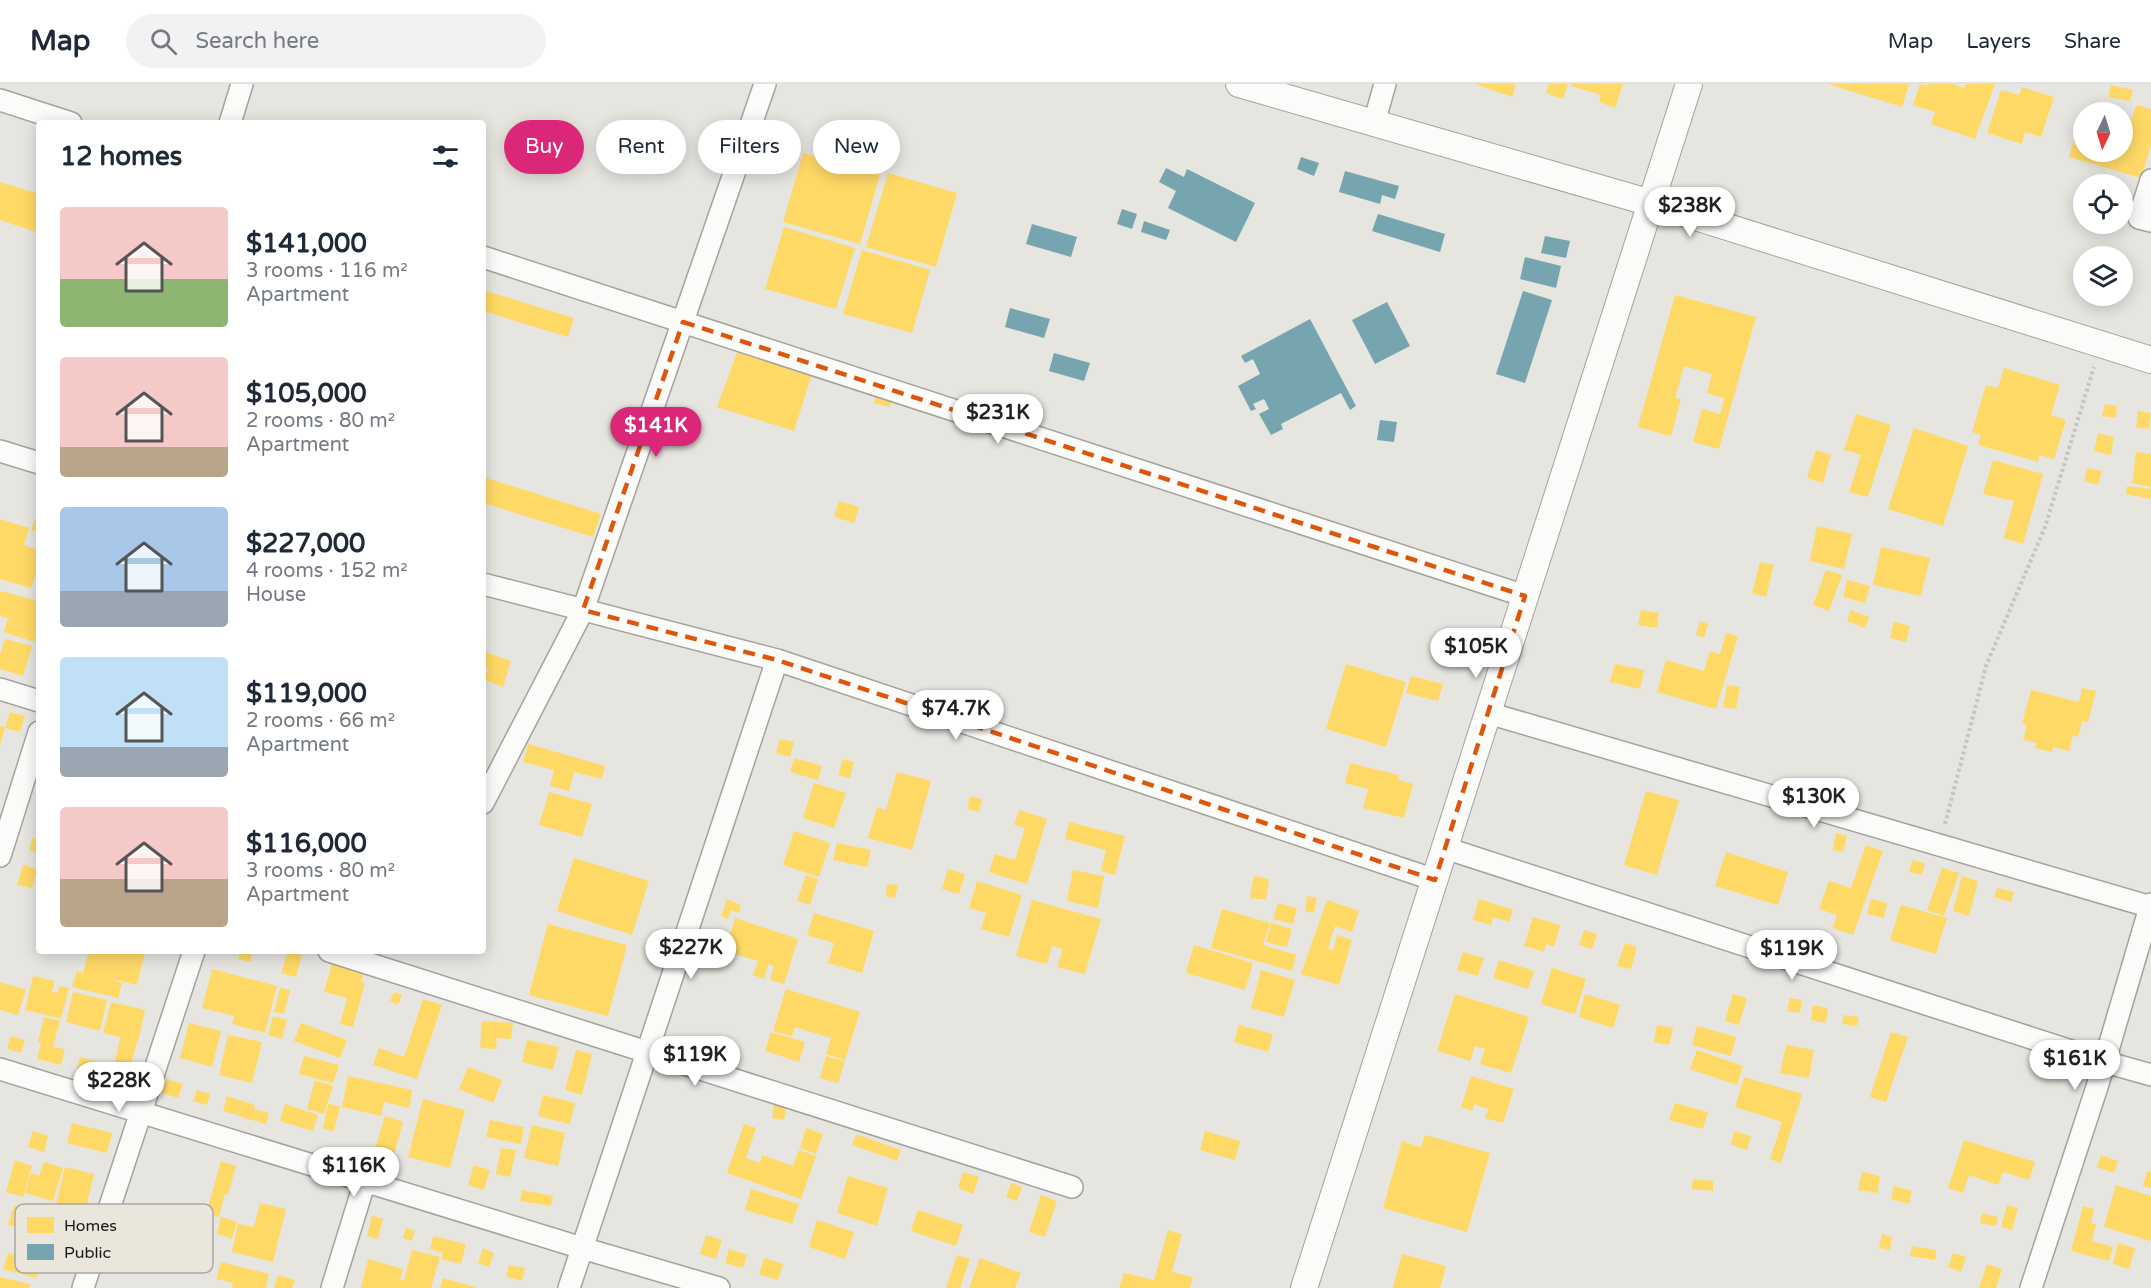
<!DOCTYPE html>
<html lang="en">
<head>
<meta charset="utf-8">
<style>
	:root { --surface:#fff; --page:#f2f2f3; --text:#1f2937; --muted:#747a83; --line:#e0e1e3; --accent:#db2777 }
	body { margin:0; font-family:"Varela Round",sans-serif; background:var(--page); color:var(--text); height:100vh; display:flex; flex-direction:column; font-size:22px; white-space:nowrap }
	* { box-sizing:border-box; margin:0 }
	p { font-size:20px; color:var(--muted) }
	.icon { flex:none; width:33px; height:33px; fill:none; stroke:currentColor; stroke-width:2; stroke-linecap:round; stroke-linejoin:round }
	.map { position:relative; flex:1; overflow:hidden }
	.sheet { position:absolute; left:36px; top:36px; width:450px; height:834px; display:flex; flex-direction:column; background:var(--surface); border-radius:6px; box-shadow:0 3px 15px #0003 }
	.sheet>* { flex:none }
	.banner { position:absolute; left:504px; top:36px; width:570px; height:54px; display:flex; gap:12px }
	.needle { width:39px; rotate:184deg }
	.fabs { position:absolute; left:2073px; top:18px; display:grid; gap:12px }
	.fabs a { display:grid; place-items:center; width:60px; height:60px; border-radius:50%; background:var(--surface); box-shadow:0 3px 15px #0003; font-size:30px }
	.price { position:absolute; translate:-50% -51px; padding:0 14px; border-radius:21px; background:#fff; color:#222; font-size:20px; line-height:39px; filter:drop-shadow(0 2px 3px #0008) }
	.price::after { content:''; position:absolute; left:50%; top:36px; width:18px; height:14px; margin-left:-9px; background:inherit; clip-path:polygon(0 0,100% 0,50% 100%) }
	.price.active { background:var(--accent); color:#fff }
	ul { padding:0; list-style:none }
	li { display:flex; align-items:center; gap:18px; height:150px; padding:0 24px }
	li span { display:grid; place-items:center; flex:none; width:168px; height:120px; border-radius:6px; color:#555 }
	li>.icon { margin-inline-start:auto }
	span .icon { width:72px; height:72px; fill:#fffc; stroke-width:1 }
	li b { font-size:26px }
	h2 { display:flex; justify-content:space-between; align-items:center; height:72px; padding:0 24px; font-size:26px }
	.pill { padding:0 21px; border-radius:27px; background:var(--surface); box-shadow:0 3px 15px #0003; font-size:21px; line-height:54px }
	.pill.active { background:var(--accent); color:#fff }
	header { display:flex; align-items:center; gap:36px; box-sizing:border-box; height:84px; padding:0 30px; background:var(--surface); border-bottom:2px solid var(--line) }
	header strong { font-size:28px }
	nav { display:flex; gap:33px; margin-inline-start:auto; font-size:21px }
	.search { width:420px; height:54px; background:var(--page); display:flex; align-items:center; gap:15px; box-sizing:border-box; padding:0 21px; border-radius:33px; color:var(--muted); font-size:22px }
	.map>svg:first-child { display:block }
</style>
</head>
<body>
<header>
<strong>Map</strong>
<div class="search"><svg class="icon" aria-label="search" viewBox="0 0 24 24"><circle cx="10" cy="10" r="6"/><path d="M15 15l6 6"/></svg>Search here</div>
<nav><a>Map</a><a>Layers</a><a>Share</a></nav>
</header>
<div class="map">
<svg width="2151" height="1204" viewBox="0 0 2151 1204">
	<rect width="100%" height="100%" fill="#e6e5e0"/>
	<path fill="#ffd966" d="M1475,0h41l-4,13z
		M1549,0h19l-5,15 -17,-6z
		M1571,0h52l-8,24 -16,-6 2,-7 -30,-9z
		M1828,0h81l-7,23z
		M1920,0l7,2 1,-2h24l12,4 2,-4h29l-20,55 -44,-15 4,-12 -22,-7z
		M2111,1l22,5 -3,11 -22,-4z
		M2022,3l32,10 -13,40 -16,-5 -3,12 -35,-11 14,-43 18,5z
		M2136,21l15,4v36l-10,33 -72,-21 11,-36 4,1v30h38v-36l10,3z
		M803,69l77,22 -20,69 -77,-22z
		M888,89l69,20 -21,74 -70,-20z
		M0,98l39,12v39l-39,-13z
		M784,143l71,21 -19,61 -71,-20z
		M862,166l68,20 -18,63 -69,-19z
		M483,206l91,28 -6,19 -85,-26z
		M1675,211l81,22 -37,132 -26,-7 9,-33 18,5 4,-16 -17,-5 5,-19 -28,-8 -9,32 6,1 -10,37 -33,-9z
		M738,266l74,24 -18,57 -77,-24z
		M2004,284l56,17 -9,30 15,5 -12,39 -15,-4 -1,7 -60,-17 3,-10 -9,-3 14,-47 12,3z
		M877,305l16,4 -3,14 -16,-4z
		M2105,320l12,2 -1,12 -14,-2z
		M2138,327l13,2 -2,16 -13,-2z
		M1856,330l35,11 -23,72 -19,-5 12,-37 -17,-5z
		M1914,344l54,18 -25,80 -55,-17z
		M2098,349l16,4 -3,18 -17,-4z
		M1816,366l15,5 -8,28 -16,-5z
		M2136,368l15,2v33l-19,-4z
		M1993,376l50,14 -20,70 -19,-6 10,-37 -31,-7z
		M2087,384l15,3 -4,14 -14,-4z
		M483,393l118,37 -8,23 -110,-34z
		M2127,402l24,3v10l-25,-5z
		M839,417l20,6 -5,16 -20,-6z
		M39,424v24l-8,-2z
		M0,435l29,9 -5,17 15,5v14l-8,24 -31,-9z
		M1817,442l35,8 -8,35 -34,-8z
		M1881,463l49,11 -9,38 -48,-11z
		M1760,478l14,3 -8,32 -14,-4z
		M1826,486l16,5 -13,36 -16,-6z
		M1847,496l23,6 -5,17 -22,-6z
		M0,507l39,10v25l-5,16 -30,-10 4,-14 -8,-2z
		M1641,526l18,3 -2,15 -19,-3z
		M1851,526l18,7 -4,11 -18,-7z
		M1700,537l8,3 -4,14 -8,-3z
		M1894,538l16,4 -4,16 -16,-4z
		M1726,549l12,3 -22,73 -59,-17 9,-32 38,11 6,-20 10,3z
		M5,555l27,7 -9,30 -23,-7v-15z
		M483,567l28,10 -8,26 -19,-7 4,-12 -5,-1z
		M1346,580l60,18 -20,65 -60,-18z
		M1615,580l29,6 -4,19 -30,-7z
		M1411,592l32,8 -5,17 -32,-8z
		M1727,601l13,2 -4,22 -13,-2z
		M2082,604l14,3 -8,31 -6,-1 -4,16 -5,-2 -4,16 -16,-4 -1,5 -17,-4 2,-5 -14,-3 4,-15 -5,-1 9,-34 48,12z
		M10,628l15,4 -5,16 -15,-4 -5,17v-19l5,2z
		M780,655l14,3 -4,15 -14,-4z
		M528,660l77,22 -3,13 -28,-7 -5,19 -19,-5 4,-16 -31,-8z
		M794,674l28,8 -4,14 -28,-8z
		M843,675l11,3 -4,16 -12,-3z
		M1350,679l49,12 -1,5 15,4 -9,34 -41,-10 5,-19 -23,-6z
		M897,688l34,9 -19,69 -44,-12 9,-31 9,3z
		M814,699l32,10 -12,35 -31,-10z
		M1646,707l33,9 -22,75 -33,-10z
		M549,708l43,12 -10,33 -43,-12z
		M970,712l12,3 -3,13 -12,-3z
		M1019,726l28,9 -20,65 -38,-12 6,-18 20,6 10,-32 -11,-3z
		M1069,738l56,14 -10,39 -14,-4 5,-21 -41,-11z
		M794,747l36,12 -11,34 -36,-12z
		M1836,749l11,3 -4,16 -10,-2z
		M33,753l6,2v14l-10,-3z
		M837,759l34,7 -4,17 -34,-7z
		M1866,761l17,6 -30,84 -20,-7 4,-13 -18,-6 10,-28 22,7z
		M1726,768l62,20 -10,33 -63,-19z
		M574,774l75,23 -17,54 -75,-24z
		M1912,776l13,3 -3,12 -13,-3z
		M23,781l14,4 -5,19 -15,-3z
		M1942,784l17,5 -15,43 -17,-6z
		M948,785l17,5 -6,20 -17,-5z
		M1073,786l31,6 -6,32 -31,-7z
		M806,791l12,4 -8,26 -13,-4z
		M1254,792l15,3 -3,21 -16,-2z
		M1962,792l16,5 -9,35 -16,-5z
		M977,797l45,14 -13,42 -28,-8 5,-16 -17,-5z
		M887,800l11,1 -3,13 -9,-2z
		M1997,804l17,4 -3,10 -17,-5z
		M1307,812l10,2 -3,15 -9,-2z
		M727,815l14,6 -2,8 -8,-3 -3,9 -7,-3z
		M1479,815l34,11 -4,12 -16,-5 -2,8 -18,-5z
		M1871,815l16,4 -3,15 -17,-4z
		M1032,816l69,19 -16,55 -28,-7 6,-18 -11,-3 -5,18 -31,-8z
		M1327,816l32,11 -7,21 -17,-6 -7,23 5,1 4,-15 15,5 -13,45 -38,-11z
		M1278,819l19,5 -4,16 -20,-5z
		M1901,821l46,13 -11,36 -46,-14z
		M1222,825l48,14 -7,22 33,10 -4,16 -81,-23z
		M814,829l60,18 -12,42 -34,-10 6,-20 -27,-8z
		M1533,833l27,8 -6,22 -8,-3 -2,8 -20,-6z
		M735,834l63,21 -14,45 -14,-4 4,-14 -6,-2 -4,15 -11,-4 5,-14 -33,-10z
		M1271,839l21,6 -5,18 -21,-5z
		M548,840l79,21 -19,71 -79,-21z
		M1584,846l13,4 -5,15 -13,-4z
		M1625,859l12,4 -6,22 -14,-3z
		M1194,861l59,18 -8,27 -59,-17z
		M89,867h56l-8,34 -33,-8 18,6 -4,15 -46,-11 5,-16 6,2z
		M240,867h13l-3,11 -12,-3z
		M288,867l14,4 -6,22 -15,-4z
		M1463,868l21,6 -6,18 -21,-6z
		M333,876l32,9 -4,13 4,1 -12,44 -13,-3 7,-26 -23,-6z
		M1499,876l35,11 -6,18 -35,-11z
		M1552,884l34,11 -11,35 -34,-10z
		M212,885l65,17 -12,47 -33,-9 2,-8 -32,-8z
		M1261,886l34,10 -11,37 -33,-9z
		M33,892l22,5 -3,11 6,1 1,-7 10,2 -8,31 -36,-9z
		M0,898l26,8 -8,25 -18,-5z
		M280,904l10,2 -6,24 -10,-2z
		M786,905l74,23 -15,48 -19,-6 5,-16 -36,-11 -3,9 -19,-5z
		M73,908l34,8 -7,31 -34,-9z
		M394,908l8,3 -4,10 -8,-4z
		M1455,910l74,23 -18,56 -31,-9 5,-15 -10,-3 -5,15 -33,-10z
		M1585,910l35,11 -7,23 -34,-11z
		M1733,910l14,4 -8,27 -14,-4z
		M1790,914l12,2 -2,13 -13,-2z
		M423,915l19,6 -25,74 -44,-14 6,-17 25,9z
		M111,918l34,8 -7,32 -14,-4 13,4 -12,43 -14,-3 9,-45 -17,-4z
		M1813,921l15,3 -2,15 -15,-3z
		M1844,931l15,2 -2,9 -15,-2z
		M273,932l14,4 -5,19 -14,-4z
		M44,933l16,4 -7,26 12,2 -4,16 -24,-6 4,-16 -3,-1z
		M482,937l31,2 -2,16 -14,-1 -1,11 -16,-1z
		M189,939l32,8 -9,36 -32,-9z
		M301,939l46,17 -7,18 -46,-17z
		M1239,941l34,9 -5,18 -34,-10z
		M1657,941l16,3 -4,17 -15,-3z
		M1697,942l39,11 -5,19 -39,-11z
		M771,948l34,10 -6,20 -34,-11z
		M1891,948l17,5 -22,65 -16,-5z
		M228,951l34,7 -10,41 -33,-8z
		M11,952l14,4 -4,13 -14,-4z
		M527,956l32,7 -6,23 -31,-8z
		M1786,961l28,5 -5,28 -29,-5z
		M576,966l16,4 -10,41 -17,-5z
		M1697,966l46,16 -6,19 -47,-16z
		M304,972l35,9 -6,18 -34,-9z
		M826,972l19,5 -7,22 -18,-5z
		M80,973l14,4 -4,12 -13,-4z
		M468,983l34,13 -9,23 -34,-14z
		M348,992l64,14 -3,18 -25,-6 -3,14 -39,-9z
		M1471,992l43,13 -11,34 -18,-5 3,-9 -14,-5 -2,7 -11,-4z
		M1744,993l58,17 -21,69 -11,-4 12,-37 -47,-15z
		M167,995l16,5 -5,14 -16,-5z
		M315,996l18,6 -9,28 -17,-5z
		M197,1006l13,4 -3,11 -14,-4z
		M543,1011l32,8 -5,21 -32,-8z
		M227,1012l28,9 -1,4 15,4 -3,11 -28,-8 2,-8 -3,7 -14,-4z
		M423,1015l42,11 -15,58 -42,-11z
		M1675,1019l33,9 -5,17 -34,-9z
		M285,1020l33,11 -5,16 -33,-10z
		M328,1020l12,2 -6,25 -11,-2z
		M774,1020l13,2 -3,14 -12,-2z
		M385,1032l18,6 -9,32 -19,-5z
		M490,1036l34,7 -3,17 -35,-7z
		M72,1039l40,10 -5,20 -40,-10z
		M744,1040l12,4 -10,30 14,5 2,-8 31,11 6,-16 17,6 -15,43 -74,-26z
		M532,1041l33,8 -7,33 -34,-8z
		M806,1044l17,6 -7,20 -16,-6z
		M33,1047l15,5 -4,16 -16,-5z
		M1205,1047l35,10 -5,19 -35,-10z
		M1734,1047l17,5 -4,14 -16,-5z
		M856,1050l45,16 -4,11 -45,-16z
		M1425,1051l65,18 -23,79 -84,-24 19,-67 19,6z
		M1964,1056l71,22 -6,18 -26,-8 -5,13 -29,-10 -6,18 -15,-5z
		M501,1064l15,2 -6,27 -14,-3z
		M2101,1071l17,6 -4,12 -17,-6z
		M15,1076l17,6 -9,31 -17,-5z
		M221,1077l15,5 -8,28h-3l-6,23 -13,-3z
		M44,1078l19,6 -10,33 -28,-8 6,-20 8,3z
		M474,1081l16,5 -6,20 -16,-5z
		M65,1083l29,7 -9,38 -29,-7z
		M2147,1087l4,1v16l-8,-2z
		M963,1088l16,5 -6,17 -15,-6z
		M1862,1088l18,4 -3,17 -19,-3z
		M848,1092l40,12 -11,38 -40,-13z
		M1693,1095l20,2v10l-21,-2z
		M1011,1099l11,4 -5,14 -11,-4z
		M2116,1101l35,11v45l-47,-14z
		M1894,1102l18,5 -3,13 -18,-5z
		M751,1105l48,15 -7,20 -47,-14z
		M522,1106l31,6 -2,10 -31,-5z
		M1041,1111l16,6 -12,36 -16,-5z
		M260,1119l26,6 -13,53 -41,-10 6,-28 16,3z
		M14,1121l19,5 -6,20 -19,-5z
		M2007,1121l11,3 -6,22 -11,-3z
		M2083,1122l11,3 -3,14 5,1 -4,17 21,6 -4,14 -38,-10z
		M918,1126l45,15 -7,21 -45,-15z
		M1982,1129l16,4 -2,9 -16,-3z
		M372,1132l11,3 -5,20 -11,-3z
		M221,1133l16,5 -5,17 -15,-5z
		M817,1136l37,12 -9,27 -36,-12z
		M406,1144l9,3 -3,10 -9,-3z
		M1168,1146l14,4 -10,38 21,5 -3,11h-71l5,-15 30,7z
		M1882,1150l10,3 -2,13 -11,-2z
		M706,1151l16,5 -6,19 -16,-5z
		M433,1152l33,8 -5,20 -20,-5 2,-6 -13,-4z
		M2118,1159l17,5 -6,21 -16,-5z
		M163,1160l32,8 -6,22 -32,-8z
		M1912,1162l24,4 -1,10 -25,-4z
		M483,1164l11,5 -5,14 -11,-4z
		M729,1165l18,6 -4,13 -18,-5z
		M412,1166l28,7 -9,31h-70l7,-29 35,10 -3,10 4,1z
		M8,1169l33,9 -5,16 -33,-9z
		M1953,1169l13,4 -5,15 -13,-5z
		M1402,1170l44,12 -6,22h-47z
		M957,1171l13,4 -10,29h-14z
		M764,1174l19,6 -5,16 -19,-6z
		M980,1174l41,15 -6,15h-46z
		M221,1178l48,12 -3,14h-34l1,-5 -17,-4z
		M1987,1180l15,5 -6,19h-17z
		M509,1181l16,3 -3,13 -16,-4z
		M278,1191l17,5 -3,8h-18z
		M0,1193l30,7 -1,4h-29z
		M443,1194l32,9v1h-35z"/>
	<path fill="#76a5af" d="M1301,73l18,6 -5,13 -17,-7z
		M1166,84l18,9 3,-8 68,34 -19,39 -68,-34 8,-17 -17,-9z
		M1345,87l54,15 -4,13 -13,-4 -2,9 -41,-12z
		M1122,125l15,5 -5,15 -15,-5z
		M1378,130l67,20 -5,18 -68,-21z
		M1144,137l26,9 -4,10 -25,-8z
		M1032,140l45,13 -6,20 -45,-13z
		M1545,152l25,5 -4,17 -25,-5z
		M1525,173l36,9 -5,22 -36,-9z
		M1523,207l29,9 -27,83 -29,-9z
		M1387,218l23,44 -35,18 -23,-44z
		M1010,224l40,11 -6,19 -39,-11z
		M1310,235l46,87 -6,4 -9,-17 -60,31 2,5 -12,6 -12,-21 10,-5 -5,-10 -11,5 3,5 -5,2 -13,-25 22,-12 -7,-15 -8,4 -4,-7z
		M1054,269l36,10 -6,18 -35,-10z
		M1380,336l17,2 -3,20 -17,-2z"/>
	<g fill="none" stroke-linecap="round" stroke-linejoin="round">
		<defs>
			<path id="minor" d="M0,16l71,23
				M230,39l12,-39
				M1374,39l11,-39
				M2151,96l-12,38 12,3
				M483,173l1042,339
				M0,367l39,12
				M483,500l294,76 658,220
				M0,605l39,12
				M1488,629l663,194
				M483,719l100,-193 182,-526
				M1445,764l660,214 46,13
				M0,772l39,-124
				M329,867l743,236
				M0,985l582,179 137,40
				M83,1204l111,-337
				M332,1204l33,-107
				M569,1204l208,-628
				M2031,1204l66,-201 54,-183"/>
			<path id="tertiary" d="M1239,0l412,119 500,157
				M1304,1204l385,-1204"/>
		</defs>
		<use href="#minor" stroke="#a3a29e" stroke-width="24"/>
		<use href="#tertiary" stroke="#a3a29e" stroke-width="28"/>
		<path stroke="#c5c4c3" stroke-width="4" stroke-dasharray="3 3" stroke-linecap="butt" d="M1945,740l41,-158 59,-139 49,-160"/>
		<use href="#minor" stroke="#fbfbfa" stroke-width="21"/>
		<use href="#tertiary" stroke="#fbfbfa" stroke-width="26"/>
	</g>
	<path fill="none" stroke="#de560c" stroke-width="4.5" stroke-dasharray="12 8" stroke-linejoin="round" d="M683,238l842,274 -90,284 -658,-220 -194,-50z"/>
	<rect x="15" y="1120" width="198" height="69" rx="9" fill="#eae6dc" stroke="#aba8a0" stroke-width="1.5"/>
	<rect x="27" y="1133" width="27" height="16" fill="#ffd966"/>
	<rect x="27" y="1160" width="27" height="16" fill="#76a5af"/>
	<g font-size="16" fill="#191714">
		<text x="64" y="1147">Homes</text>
		<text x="64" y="1174">Public</text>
	</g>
</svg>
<div class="fabs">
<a><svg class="needle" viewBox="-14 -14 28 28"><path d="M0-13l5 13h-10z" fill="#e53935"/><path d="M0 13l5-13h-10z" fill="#747a83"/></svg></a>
<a><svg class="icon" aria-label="locate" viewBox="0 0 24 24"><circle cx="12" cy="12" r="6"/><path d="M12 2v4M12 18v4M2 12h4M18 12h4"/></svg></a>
<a><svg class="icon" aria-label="layers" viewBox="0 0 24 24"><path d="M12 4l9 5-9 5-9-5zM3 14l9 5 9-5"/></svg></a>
</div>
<b class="price" style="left:1690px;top:154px">$238K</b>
<b class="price" style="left:998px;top:361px">$231K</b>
<b class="price active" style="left:656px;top:374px">$141K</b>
<b class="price" style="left:1476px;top:595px">$105K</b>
<b class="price" style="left:956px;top:657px">$74.7K</b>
<b class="price" style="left:1814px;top:745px">$130K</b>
<b class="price" style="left:691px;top:896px">$227K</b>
<b class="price" style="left:1792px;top:897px">$119K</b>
<b class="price" style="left:695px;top:1003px">$119K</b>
<b class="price" style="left:2075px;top:1007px">$161K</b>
<b class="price" style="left:119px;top:1029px">$228K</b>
<b class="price" style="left:354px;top:1114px">$116K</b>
<div class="banner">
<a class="pill active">Buy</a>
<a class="pill">Rent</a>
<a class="pill">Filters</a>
<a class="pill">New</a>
</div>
<section class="sheet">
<h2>12 homes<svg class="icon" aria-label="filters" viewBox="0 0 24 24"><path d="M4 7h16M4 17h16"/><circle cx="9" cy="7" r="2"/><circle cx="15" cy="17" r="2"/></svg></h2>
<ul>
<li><span style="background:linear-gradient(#f6c9c9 60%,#8fb573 0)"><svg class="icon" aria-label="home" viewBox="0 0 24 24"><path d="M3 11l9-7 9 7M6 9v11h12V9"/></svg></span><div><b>$141,000</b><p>3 rooms · 116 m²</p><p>Apartment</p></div></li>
<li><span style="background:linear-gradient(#f6c9c9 75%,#b9a48a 0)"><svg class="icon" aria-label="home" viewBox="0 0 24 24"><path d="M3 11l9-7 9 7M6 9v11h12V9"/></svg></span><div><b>$105,000</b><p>2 rooms · 80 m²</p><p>Apartment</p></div></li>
<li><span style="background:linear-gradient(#a9c7e8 70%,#9aa5b1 0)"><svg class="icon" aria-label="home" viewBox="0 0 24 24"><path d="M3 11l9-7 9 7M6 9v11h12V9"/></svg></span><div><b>$227,000</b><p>4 rooms · 152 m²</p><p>House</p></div></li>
<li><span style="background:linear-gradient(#bfe0f5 75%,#9aa5b1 0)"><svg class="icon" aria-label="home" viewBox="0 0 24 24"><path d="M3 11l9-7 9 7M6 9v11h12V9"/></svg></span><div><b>$119,000</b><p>2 rooms · 66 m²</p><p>Apartment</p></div></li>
<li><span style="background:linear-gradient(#f6c9c9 60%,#b9a48a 0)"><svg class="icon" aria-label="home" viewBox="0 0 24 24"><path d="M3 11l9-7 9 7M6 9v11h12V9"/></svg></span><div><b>$116,000</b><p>3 rooms · 80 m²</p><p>Apartment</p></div></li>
</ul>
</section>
</div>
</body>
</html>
